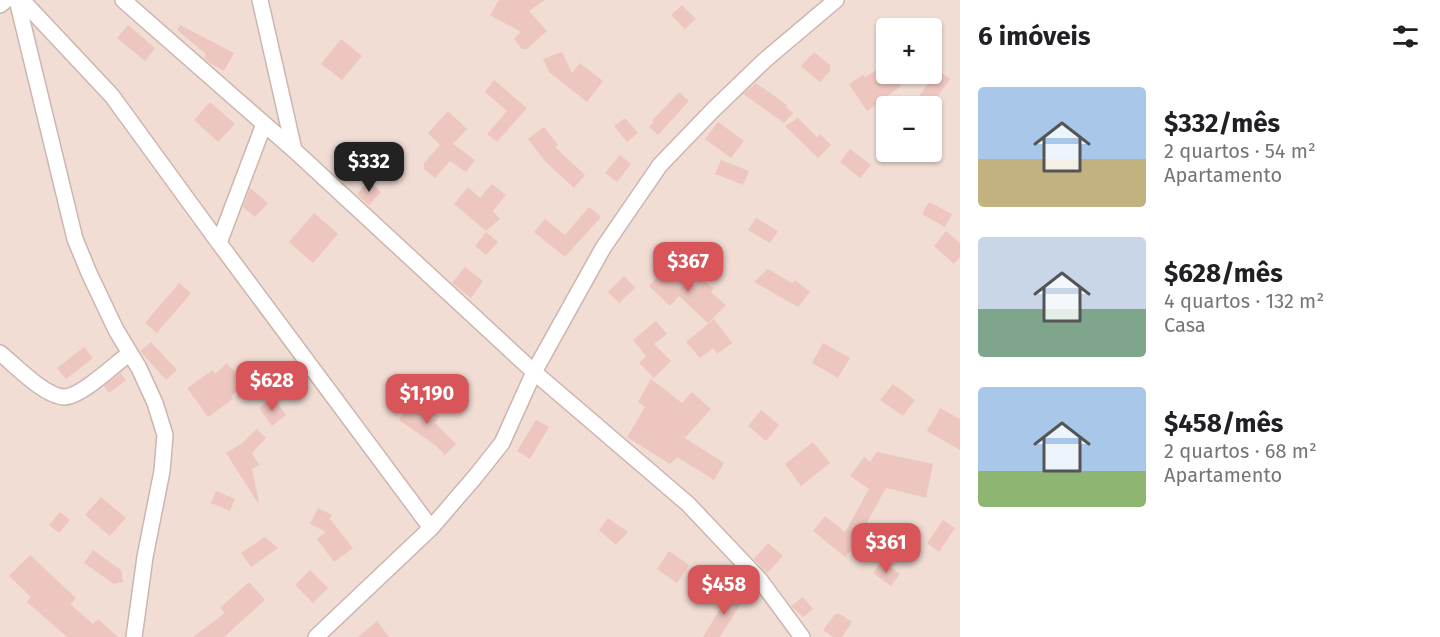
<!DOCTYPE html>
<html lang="pt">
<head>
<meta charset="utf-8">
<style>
	:root { --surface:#fff; --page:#f2f2f2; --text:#202124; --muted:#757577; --accent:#d8565a }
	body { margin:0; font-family:"Fira Sans",sans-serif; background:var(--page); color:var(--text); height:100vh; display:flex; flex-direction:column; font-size:22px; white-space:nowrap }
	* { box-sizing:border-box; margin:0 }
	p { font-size:20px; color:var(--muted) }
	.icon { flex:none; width:33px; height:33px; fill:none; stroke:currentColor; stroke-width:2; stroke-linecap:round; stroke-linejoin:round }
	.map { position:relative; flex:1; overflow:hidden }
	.panel { display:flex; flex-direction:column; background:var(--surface); width:480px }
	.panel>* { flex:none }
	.controls { position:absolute; left:876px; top:18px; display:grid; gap:12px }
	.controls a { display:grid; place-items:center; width:66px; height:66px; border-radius:6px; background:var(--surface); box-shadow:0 2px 4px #0004; font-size:30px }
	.price { position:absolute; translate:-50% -51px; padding:0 14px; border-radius:12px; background:var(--accent); color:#fff; font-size:20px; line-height:39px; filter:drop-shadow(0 2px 3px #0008) }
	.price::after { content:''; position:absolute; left:50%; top:36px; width:18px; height:14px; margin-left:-9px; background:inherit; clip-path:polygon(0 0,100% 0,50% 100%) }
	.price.active { background:#222; color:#fff }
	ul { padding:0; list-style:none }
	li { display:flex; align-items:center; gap:18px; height:150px; padding:0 18px }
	li span { display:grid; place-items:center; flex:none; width:168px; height:120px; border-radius:6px; color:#555 }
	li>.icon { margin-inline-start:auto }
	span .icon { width:72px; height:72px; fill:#fffc; stroke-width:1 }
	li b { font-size:26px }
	h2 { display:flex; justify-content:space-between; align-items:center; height:72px; padding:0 18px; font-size:26px }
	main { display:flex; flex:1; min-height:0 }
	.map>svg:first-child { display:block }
</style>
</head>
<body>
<main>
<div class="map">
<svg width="960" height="637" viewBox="0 0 960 637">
	<rect width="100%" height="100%" fill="#faede5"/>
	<path fill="#f1ddd4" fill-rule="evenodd" d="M0,0h960v637h-960zM886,28h46v46h-46zM886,106h46v46h-46z"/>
	<path fill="#edc6bf" d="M499,0h46l-16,11 18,20 -20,18h-5l-8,-10 7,-7 -31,-17z
		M682,5l14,14 -11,10 -14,-14z
		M128,25l27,23 -10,13 -28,-23z
		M180,25l54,28 -10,18 -14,-8 -6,-5 2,-4 -29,-24z
		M341,39l21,17 -20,24 -21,-16z
		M562,52l10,21 8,-10 23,18 -16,21 -38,-30 -6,-13z
		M814,52l16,13v6l-10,11 -19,-16z
		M886,64v10h8l7,12 -34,25 -18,-27 14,-9 2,2z
		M938,70l12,9 -19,27h-19z
		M494,80l33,28 -30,34 -10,-8 20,-23 -22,-19z
		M756,83l31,22 -1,2 7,6 -9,10 -41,-29z
		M679,92l10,9 -31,34 -9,-8 5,-5 -2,-1z
		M210,102l25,22 -17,18 -24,-22z
		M448,111l19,18 -14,15 22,16 -9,12 -16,-11 -15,17 -11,-9v-6l16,-18 -12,-12z
		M625,118l13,15 -11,9 -13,-16z
		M798,118l19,19 3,-3 11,11 -13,13 -33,-32z
		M718,122l26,19 -13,17 -26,-19z
		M544,127l14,18 -3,2 30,28 -11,13 -30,-28 -16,-21z
		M850,149l21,16 -11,13 -20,-16z
		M620,155l11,9 -14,18 -12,-9z
		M721,160l28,11 -6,14 -28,-11z
		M369,180l12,12 -12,13 -12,-11z
		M492,184l14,11 -13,16 7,8 -14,12 -32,-27 14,-17 12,11z
		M250,188l18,15 -13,14 -12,-10z
		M929,202l23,12 -7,13 -23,-13z
		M589,207l12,10 -36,40 -31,-25 11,-13 20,16z
		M314,213l24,21 -25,29 -24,-21z
		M756,218l22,13 -8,12 -22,-13z
		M946,231l14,12v14l-6,7 -20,-18z
		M486,232l12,10 -12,13 -11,-9z
		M669,264l26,22 5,-7 14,9 -3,4 15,13 -18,18 -29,-27 -9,10 -21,-20z
		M465,267l18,14 -12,17 -19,-15z
		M768,269l24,14 3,-3 15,12 -12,15 -44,-25z
		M624,276l11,12 -16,15 -11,-11z
		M179,283l12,10 -34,40 -12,-10z
		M714,319l18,24 -15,11 -4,-6 -13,10 -14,-16z
		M656,321l11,13 -13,10 17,17 -17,17 -15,-15 7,-7 -13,-16z
		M151,342l26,28 -11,10 -26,-29z
		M823,343l27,15 -12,20 -26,-15z
		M84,347l9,11 -27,21 -9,-11z
		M227,363l18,21 -14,12 2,3 -25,18 -21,-29 26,-18 2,4z
		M121,373l5,7 -17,13 -5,-7z
		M397,378l11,8 -9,12 -11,-8z
		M651,379l31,24 10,-11 19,17 -26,29 39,25 -10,17 -37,-23 -7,7 -43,-27 18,-30 -7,-5z
		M893,384l22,16 -12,16 -23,-16z
		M273,397l13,18 -14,11 -13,-18z
		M414,398l26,18 -5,7 21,21 -11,11 -10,-10 -36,-25z
		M940,408l20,11v31l-33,-19z
		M761,410l18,15 -13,16 -18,-15z
		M536,420l13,7 -19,32 -13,-8z
		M257,429l9,9 -14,15 7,12 -7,4 7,33 -1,1 -32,-50 15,-9z
		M813,442l17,21 -29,23 -16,-22z
		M877,452l56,12 -7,34 -40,-10 -20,36 26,15 -9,14 -23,-13 -15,17 -32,-26 12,-15 20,16 24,-43 -19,-13 14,-19 6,5z
		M216,491l19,8 -5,12 -19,-8z
		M101,497l25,21 -16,18 -25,-21z
		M318,508l14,7 -2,4 23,29 -19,14 -17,-23 9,-7 -16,-8z
		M60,512l10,8 -11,13 -10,-8z
		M608,518l20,14 -12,13 -17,-15z
		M943,520l12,8 -16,24 -12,-9z
		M265,537l13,11 -27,19 -10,-14z
		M768,543l15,13 -16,17 -13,-14z
		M93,550l28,20 2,12 -9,2 -30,-21z
		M669,551l20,14 -12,18 -20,-14z
		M30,555l46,43 -6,6 23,20 5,-5 20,18h-51l-40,-35 4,-5 -22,-21z
		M882,561l18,13 -9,12 -18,-13z
		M310,570l18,18 -15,15 -18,-18z
		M249,582l16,18 -41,37h-31l32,-24 -5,-5z
		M731,591l13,8 -24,38h-17z
		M803,597l10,12 -10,8 -12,-11z
		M835,614h5l12,8 -10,15h-9l-10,-7z
		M377,621l12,16h-31z"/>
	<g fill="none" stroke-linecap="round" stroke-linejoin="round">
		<defs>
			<path id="minor" d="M17,0l58,239 14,34 27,57 23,38 16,35 10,32 -3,36 -17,86 -11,80
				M22,0l90,96 107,147 212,285
				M123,0l171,150 240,222 154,132 72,76 42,57
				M260,0l34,150
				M0,5l6,-5
				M219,243l45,-119
				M0,353c15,12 45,44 65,44 17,-1 50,-33 65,-44
				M316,637l115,-109 44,-51 27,-34 32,-71 69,-124 57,-83 53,-55 52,-50 71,-60"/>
		</defs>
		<use href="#minor" stroke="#cdb5af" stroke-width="18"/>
		<use href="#minor" stroke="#fff" stroke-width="15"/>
	</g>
</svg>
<div class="controls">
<a>+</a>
<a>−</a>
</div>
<b class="price active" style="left:369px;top:193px">$332</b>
<b class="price" style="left:688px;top:293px">$367</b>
<b class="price" style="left:272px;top:412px">$628</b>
<b class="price" style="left:427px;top:425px">$1,190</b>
<b class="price" style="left:886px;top:574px">$361</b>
<b class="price" style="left:724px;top:616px">$458</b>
</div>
<section class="panel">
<h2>6 imóveis<svg class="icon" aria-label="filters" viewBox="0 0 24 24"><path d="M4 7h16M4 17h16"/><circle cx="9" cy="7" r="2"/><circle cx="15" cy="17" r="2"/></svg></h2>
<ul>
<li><span style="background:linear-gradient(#a9c7e8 60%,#c2b280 0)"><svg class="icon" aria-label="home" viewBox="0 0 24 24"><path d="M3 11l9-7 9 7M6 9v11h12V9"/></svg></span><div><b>$332/mês</b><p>2 quartos · 54 m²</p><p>Apartamento</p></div></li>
<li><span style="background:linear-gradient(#c9d6e8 60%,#7fa58c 0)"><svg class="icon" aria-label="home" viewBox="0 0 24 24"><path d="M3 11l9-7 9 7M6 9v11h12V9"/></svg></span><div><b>$628/mês</b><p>4 quartos · 132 m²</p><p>Casa</p></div></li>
<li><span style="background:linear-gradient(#a9c7e8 70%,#8fb573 0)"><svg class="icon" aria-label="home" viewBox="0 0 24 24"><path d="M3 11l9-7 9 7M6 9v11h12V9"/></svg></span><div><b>$458/mês</b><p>2 quartos · 68 m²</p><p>Apartamento</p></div></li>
</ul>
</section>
</main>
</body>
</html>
